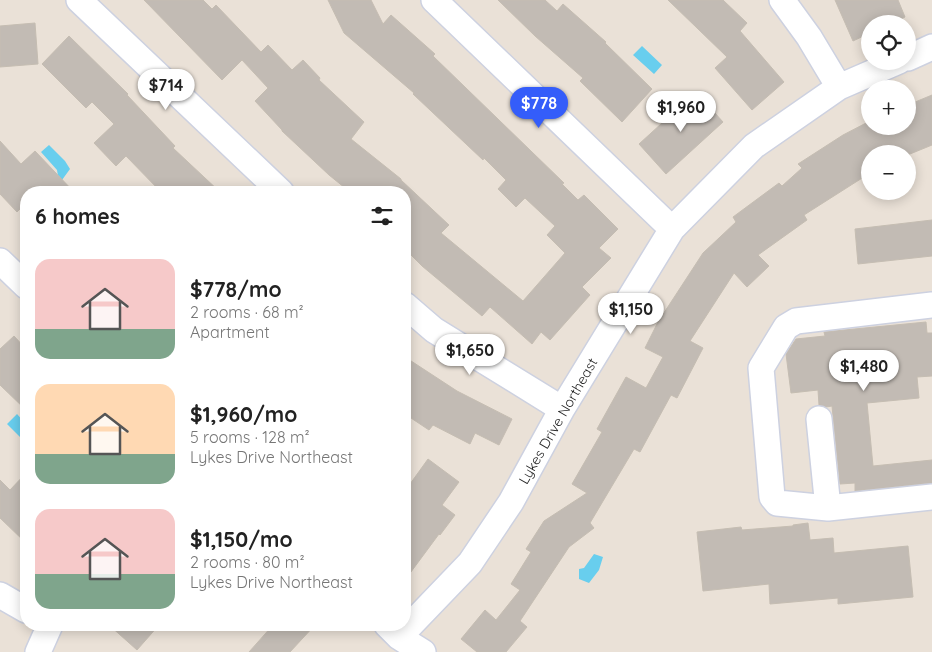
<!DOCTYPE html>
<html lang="en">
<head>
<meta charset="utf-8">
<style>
	:root { --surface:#fff; --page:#f6f6f6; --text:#222; --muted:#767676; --accent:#345dfa }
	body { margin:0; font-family:Quicksand,sans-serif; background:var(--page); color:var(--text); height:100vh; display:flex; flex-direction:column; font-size:19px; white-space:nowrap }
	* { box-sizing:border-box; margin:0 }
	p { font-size:16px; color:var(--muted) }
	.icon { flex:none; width:28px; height:28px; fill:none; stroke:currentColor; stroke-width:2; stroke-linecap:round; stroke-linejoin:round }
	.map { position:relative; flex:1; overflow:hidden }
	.drawer { position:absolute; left:20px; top:186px; width:391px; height:445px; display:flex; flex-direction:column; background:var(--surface); border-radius:20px; box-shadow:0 2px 12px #0003 }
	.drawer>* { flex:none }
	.controls { position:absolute; left:861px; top:15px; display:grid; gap:10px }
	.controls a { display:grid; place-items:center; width:55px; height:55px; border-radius:50%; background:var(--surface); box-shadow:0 2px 12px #0003; font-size:25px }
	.price { position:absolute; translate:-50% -42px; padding:0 11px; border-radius:18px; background:#fff; color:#222; font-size:16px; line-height:32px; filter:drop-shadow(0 1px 2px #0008) }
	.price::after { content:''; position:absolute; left:50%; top:30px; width:15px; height:11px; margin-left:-8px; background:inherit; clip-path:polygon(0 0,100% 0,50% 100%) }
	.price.on { background:var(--accent); color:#fff }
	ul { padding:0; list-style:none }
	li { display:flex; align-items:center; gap:15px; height:125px; padding:0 15px }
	li span { display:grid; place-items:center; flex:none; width:140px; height:100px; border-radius:15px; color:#555 }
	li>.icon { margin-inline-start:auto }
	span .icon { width:60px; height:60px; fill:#fffc; stroke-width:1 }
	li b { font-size:21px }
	h2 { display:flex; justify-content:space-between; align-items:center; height:60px; padding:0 15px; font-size:21px }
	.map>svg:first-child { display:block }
</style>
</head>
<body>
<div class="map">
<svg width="932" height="652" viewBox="0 0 932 652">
	<rect width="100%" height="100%" fill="#eae1d7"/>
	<path fill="#68ceee" d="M642,46l20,19 -8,9 -21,-19z
		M49,145l16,16 5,8 -8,11 -4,-4 -1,-6 -16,-18z
		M17,414l9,10v19l-19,-19z
		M594,554l9,3 -4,13 -10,13 -10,-4v-10l5,-1z"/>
	<path fill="#c2bbb4" stroke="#c5bdb2" d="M144,0h59l9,9 4,-4 45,47 7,-7 24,25 11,-10 17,18 -1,2 45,42 -13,17 50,40v1l48,45 -8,8 82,68 42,-48 -18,-18 8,-9 -30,-28 -9,9 -18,-18 8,-9 -22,-22 -1,2 -70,-66 1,-1 -70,-60 -16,-33h43l12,24 8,-9 44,39 -2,2 131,127 -2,1 16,16 6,-5 34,34 -19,19 12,10 -29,29 8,8 -40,45 -9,-8 -9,12 -42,-37 -8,9 -60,-50 -17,-17v-57h-55l-21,-17 -47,-44v-1l-27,-29 13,-13 -26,-28 -20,20z
		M498,0h47l12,11 6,-7 43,38 -1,1 47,46 -30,33 -42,-41 3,-3 -48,-42z
		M668,0h55l24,23 -7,8 44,51 -32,28 -37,-42 12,-11z
		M835,0h63l7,17 -14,7h-21v9l-17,8z
		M35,23l3,41 -38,3v-41z
		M69,36l59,58 -1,1 48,51 -2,2 47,44h-59l-35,-36 -10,10 -22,-23 20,-19 -22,-22 -6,6 -44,-44z
		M696,92l27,30 -57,52 -27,-30z
		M932,95v50l-22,9h-40v19l-66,42 3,5 -49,35 11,11 -22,21 -13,-14 -44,68 13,7 -26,50 -6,-3 -31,57 -6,-3 -44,74 4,5 -25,19 -49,74 7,6 -21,25h-29l-16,-13 24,-29 11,10 24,-30 -9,-6 20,-32 -5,-3 18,-28 43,-28 -15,-9 30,-52 -5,-3 29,-52 20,11 17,-31 -18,-9 13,-26 45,-69 33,-31 -3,-5 46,-34 3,3 20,-18 -4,-4 45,-29 27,-14v5h38v-21z
		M0,141l21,23 14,-13 39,41h-48v11l-9,9 -17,-18z
		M932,220v36l-74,8 -3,-35z
		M926,322l1,11h5v43l-15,1 2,21 -52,5 6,63 59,-6v23l-77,8v-8l-15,1 -8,-78 -6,1 -7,-2 -1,-15 -27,3 -5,-39 10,-15 29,-3 -1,-4z
		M14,336l12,13v61l-26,-25v-36z
		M405,357l52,34 55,28 -13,26 -24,-12 -5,11 -37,-19 -4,5 -24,-16z
		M428,459l31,23 -17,23 13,10 -15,20 -1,-1 -34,46v-89z
		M26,473v70l-26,-25v-38l10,10z
		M808,523l2,17 23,-2 1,15 74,-7 5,51 -75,7v-6l-68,6 -1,-20 -66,7 -6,-59 44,-5 1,3 51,-4v-1z
		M109,625h50l-22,25z
		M273,625h42l-25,27h-41z"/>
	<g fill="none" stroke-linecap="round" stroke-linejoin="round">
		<defs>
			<path id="minor" d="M79,0l202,192
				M434,0l238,229
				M782,0l27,37 30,50
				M908,58l24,-11
				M0,261l26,25
				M405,305l29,25 128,79
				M932,305l-136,16 -10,6 -25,41 11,129 5,6 51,5 104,-11
				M819,419l9,89
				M0,595l26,15
				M387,625l12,12 24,15
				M399,637l71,-74 41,-61 51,-93 110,-180 82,-83 85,-59 60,-26
				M38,652l12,-27"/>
		</defs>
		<use href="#minor" stroke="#cdd1e0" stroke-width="28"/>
		<use href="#minor" stroke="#fff" stroke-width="25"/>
	</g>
	<g text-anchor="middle" stroke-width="4" stroke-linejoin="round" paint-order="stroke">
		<g font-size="14" fill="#272727" stroke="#fff">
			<text transform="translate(558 421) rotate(-60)" y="5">Lykes Drive Northeast</text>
		</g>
	</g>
</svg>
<div class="controls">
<a><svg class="icon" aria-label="locate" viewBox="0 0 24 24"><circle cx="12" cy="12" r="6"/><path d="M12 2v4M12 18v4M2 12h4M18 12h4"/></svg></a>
<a>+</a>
<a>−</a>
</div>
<b class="price" style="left:166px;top:111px">$714</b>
<b class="price on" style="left:539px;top:129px">$778</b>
<b class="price" style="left:681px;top:133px">$1,960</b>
<b class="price" style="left:631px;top:335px">$1,150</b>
<b class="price" style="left:470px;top:376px">$1,650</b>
<b class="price" style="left:864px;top:392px">$1,480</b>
<section class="drawer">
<h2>6 homes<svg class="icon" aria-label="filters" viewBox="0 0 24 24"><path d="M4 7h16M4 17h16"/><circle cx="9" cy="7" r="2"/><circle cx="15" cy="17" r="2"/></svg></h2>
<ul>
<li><span style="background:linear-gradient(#f6c9c9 70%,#7fa58c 0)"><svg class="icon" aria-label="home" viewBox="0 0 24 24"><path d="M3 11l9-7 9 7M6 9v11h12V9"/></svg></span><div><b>$778/mo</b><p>2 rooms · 68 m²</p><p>Apartment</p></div></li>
<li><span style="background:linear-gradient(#ffd9b3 70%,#7fa58c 0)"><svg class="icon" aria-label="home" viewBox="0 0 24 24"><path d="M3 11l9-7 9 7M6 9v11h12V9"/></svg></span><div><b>$1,960/mo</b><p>5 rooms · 128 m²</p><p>Lykes Drive Northeast</p></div></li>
<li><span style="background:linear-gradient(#f6c9c9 65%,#7fa58c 0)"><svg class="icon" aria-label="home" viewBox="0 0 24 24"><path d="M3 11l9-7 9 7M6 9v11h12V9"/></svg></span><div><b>$1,150/mo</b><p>2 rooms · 80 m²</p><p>Lykes Drive Northeast</p></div></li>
</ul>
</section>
</div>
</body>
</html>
